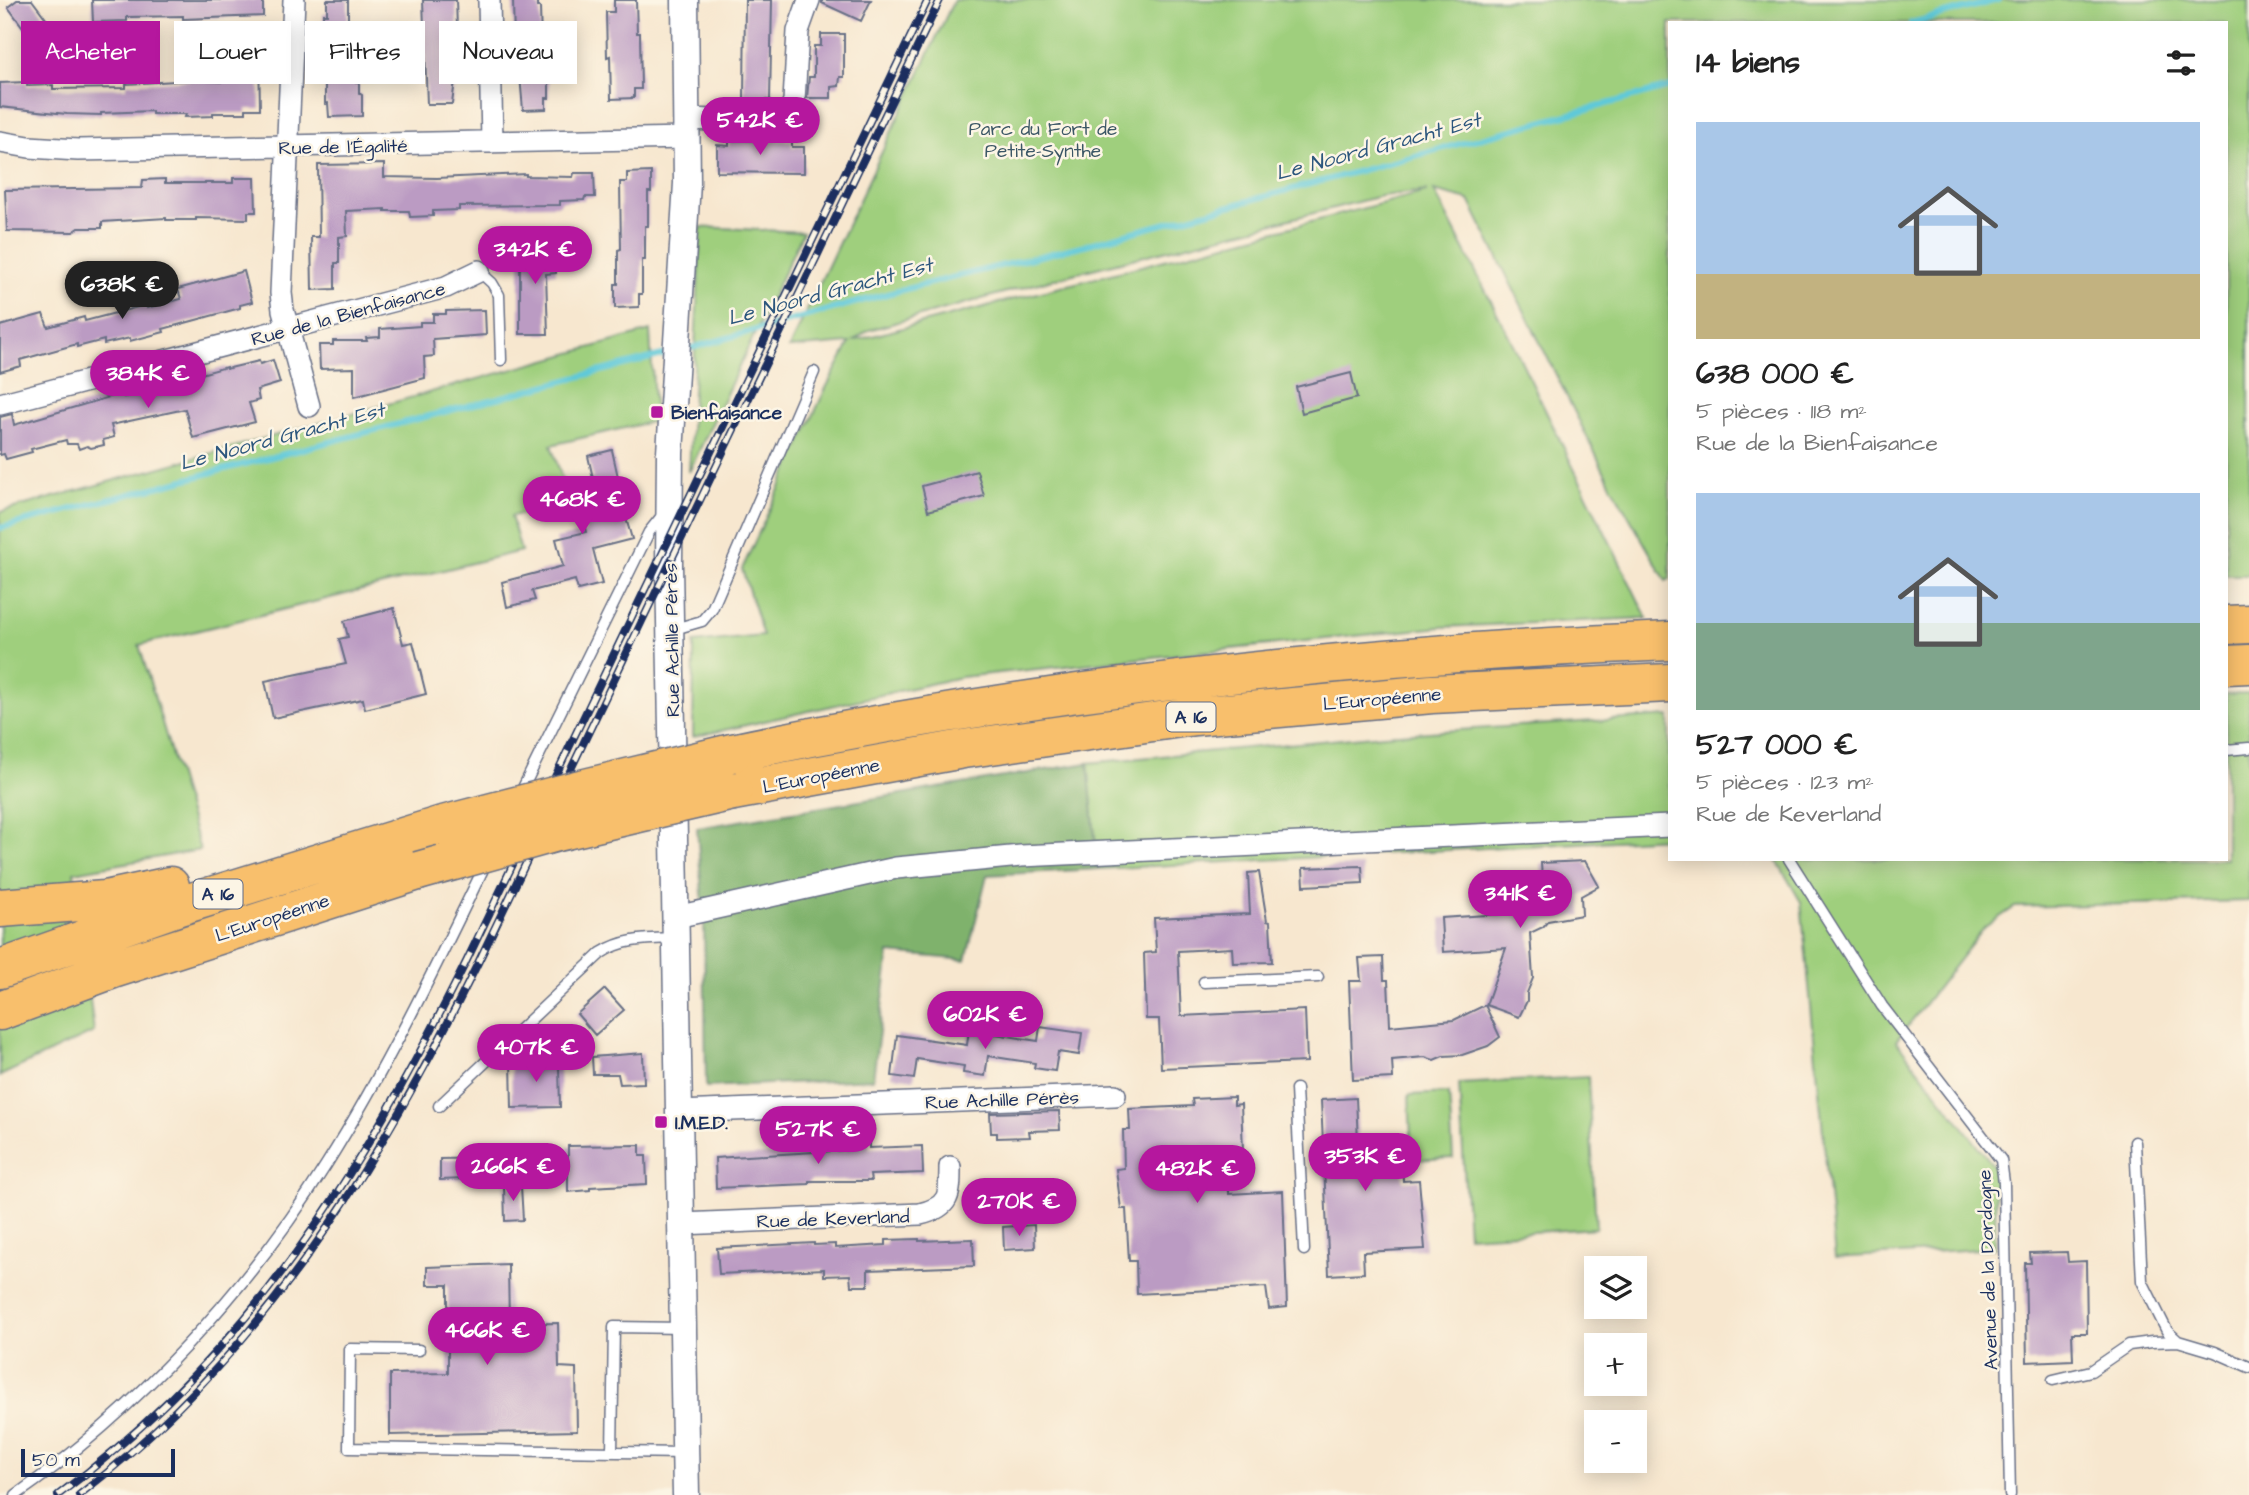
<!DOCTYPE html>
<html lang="fr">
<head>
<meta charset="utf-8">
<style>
	:root { --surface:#fff; --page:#f2f2f2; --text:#222; --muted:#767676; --accent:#b5179e }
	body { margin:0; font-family:"Architects Daughter",sans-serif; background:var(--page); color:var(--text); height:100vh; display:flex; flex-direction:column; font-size:26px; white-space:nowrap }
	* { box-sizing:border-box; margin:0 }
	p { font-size:23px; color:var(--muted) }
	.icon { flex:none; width:38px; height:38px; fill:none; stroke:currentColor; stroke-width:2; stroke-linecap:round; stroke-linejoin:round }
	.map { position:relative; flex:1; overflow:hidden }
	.panel { position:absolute; left:1668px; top:21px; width:560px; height:840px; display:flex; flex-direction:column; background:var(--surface); border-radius:0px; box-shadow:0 4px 18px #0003 }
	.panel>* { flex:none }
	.guide { position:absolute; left:21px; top:21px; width:665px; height:63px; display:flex; gap:14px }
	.tools { position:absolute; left:1584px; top:1256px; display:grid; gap:14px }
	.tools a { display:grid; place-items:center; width:63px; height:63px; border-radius:0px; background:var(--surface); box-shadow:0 4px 18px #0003; font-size:35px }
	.scale { position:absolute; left:21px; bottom:18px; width:154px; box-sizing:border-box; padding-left:7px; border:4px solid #1b2f5e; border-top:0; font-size:19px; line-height:24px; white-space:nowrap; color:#1b2f5e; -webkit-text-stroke:5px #fcf5e5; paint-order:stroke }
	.price { position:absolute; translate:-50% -60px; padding:0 16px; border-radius:24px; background:var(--accent); color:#fff; font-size:23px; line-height:46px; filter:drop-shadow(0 2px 4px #0008) }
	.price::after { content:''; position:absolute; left:50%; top:42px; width:21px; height:16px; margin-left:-10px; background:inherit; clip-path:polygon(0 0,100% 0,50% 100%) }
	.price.active { background:#222; color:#fff }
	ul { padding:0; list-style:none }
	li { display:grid; align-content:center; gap:14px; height:371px; padding:0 28px }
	li span { display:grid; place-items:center; height:217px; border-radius:0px; color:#555 }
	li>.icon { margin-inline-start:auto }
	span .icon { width:126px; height:126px; fill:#fffc; stroke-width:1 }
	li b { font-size:30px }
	h2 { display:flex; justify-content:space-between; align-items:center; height:84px; padding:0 28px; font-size:30px }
	.tag { padding:0 24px; border-radius:0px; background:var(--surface); box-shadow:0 4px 18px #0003; font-size:24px; line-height:63px }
	.tag.active { background:var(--accent); color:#fff }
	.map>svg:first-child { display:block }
</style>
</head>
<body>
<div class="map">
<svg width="2249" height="1495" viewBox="0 0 2249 1495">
	<rect width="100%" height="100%" fill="#fcf5e5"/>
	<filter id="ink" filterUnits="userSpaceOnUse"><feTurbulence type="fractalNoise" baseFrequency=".0143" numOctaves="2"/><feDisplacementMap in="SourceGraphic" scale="14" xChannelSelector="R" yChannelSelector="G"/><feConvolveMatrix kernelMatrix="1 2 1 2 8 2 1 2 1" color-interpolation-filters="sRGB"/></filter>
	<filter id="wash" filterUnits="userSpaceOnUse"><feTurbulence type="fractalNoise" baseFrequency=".00686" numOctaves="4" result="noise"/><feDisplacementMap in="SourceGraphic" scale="28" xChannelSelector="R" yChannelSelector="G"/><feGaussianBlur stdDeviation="1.57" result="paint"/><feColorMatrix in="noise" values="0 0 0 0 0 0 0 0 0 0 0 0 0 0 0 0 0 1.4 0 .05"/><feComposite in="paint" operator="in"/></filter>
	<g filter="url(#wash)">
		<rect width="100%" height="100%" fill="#f7e7cf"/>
		<path fill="#9fcf7d" stroke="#5d7f6e" stroke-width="2" fill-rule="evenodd" d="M954,0h1295v575h-23v-552h-556v556l-4,2 -54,-94 -143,-287 -35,-9 76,147 137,280 -206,9 -480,50 -268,60 1,-94 69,-7 -21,-67 84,-181 24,-45 -61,5zM1426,191v1l-573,149 16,-11 192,-53 320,-81z
			M701,227l102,5 -114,240z
			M650,331l5,90 -104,24 20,61 -60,10 10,35 -382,94 61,205 -126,22 20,160 -94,44v-564z
			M2249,693v208l-234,6 -30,20 -89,114 100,128 -1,79 -160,10 -34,-356 -25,-43h450v-165z
			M1669,716v122l-571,31 -10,-106 296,-28z
			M1588,1077l8,151 -128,8 -9,-152z
			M1449,1093l4,65 -41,2 -3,-65z"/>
		<path fill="#7fb26c" stroke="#4d7065" stroke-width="2" d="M1088,763l10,106 -111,6 -21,85 -77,-7 -16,126 -167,8 -2,-166 -7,-93z"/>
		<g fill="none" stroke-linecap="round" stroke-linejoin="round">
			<path stroke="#5ec9d9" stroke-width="6" d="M1911,23l87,-23
				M684,350l214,-59 187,-46 585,-158
				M0,528l670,-175"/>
		</g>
		<g id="blocks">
			<path fill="#bb9bc3" d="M17,0h15l15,20 -19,14 -20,-27z
				M92,0h171v16l-80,3v-3l-56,1v4l-34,1z
				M327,0h21v48h5l1,34h5v11l3,2v21l-33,1 -1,-14 -3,1v-35h-4l-1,-41h3v-14h4z
				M423,0h33l2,56 -6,48h-25z
				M513,0h24v7h3l1,34h4v34h4v23h-3v11l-23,1 -6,-69h-3z
				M614,0h22l1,33h3l1,56h-7v9l-23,1 -1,-43 -3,1 -1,-45h8z
				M745,0h27l-2,100h-26z
				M822,0h49l-10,21 -39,-18z
				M821,34h23v43h-4l-1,9 -8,1v11h-24l2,-21h5v-31h7z
				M259,53l1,56h-14v4h-33v3l-28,1 1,-3h-34v-3l-51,2v2l-34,-1 -67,-7v-24l27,-1v4l26,-1v4l73,-1v-4l67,-4 28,2 -1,-27z
				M729,140l63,1v6h12v26l-87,-1v-27l12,1z
				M384,164v13l53,1 89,-4v2l47,1 1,-4h20l1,24h-10l-1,3 -24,1v4l-101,1v4l-26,1v5l-23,1 -1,-6h-24v-2l-39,2 1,25 -8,1v26h-4v26l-23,1 -1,-53h8l-1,-72z
				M651,172v20h-3v34h-3v34h-3v34h-3v13l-24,1v-24h3v-34l3,-1 -1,-67h7v-9z
				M233,178h22l1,34h-8v7l-52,-1v2h-30v-2l-64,4v6h-23l-6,4 -66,-1 -2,-41 137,-2 1,-8 22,-1v4h68z
				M547,239v12h9v22l-10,1 2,60h-28v-81h3l-1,-13z
				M244,271l8,31 -12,3v3l-77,21 1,3 -34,9v-3l-26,6v-4l-27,7v-3l-57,16 1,6 -21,6v-46l43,-12 5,13 36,-10 1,4 61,-16 1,3 34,-9 -3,-10z
				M485,310l1,25 -53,4 1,17 -10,1 1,21 -71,19v-29l-34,1 -1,-24h14v-4h34l-1,-3 14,-1v-8l40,-3v-4h13v-8h13v-3z
				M273,360l7,23 -23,7 2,10 -10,3 6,19 -62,16 -8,-29 -74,16 3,12 -11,3 1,5 -13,3 -4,-2 -8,3 -2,-5h-10l-1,-4 -35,9 1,3 -26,7 -2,-5 -4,1v-38l12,-3 2,11 109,-32 1,4 77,-20v-3l25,-7v2l33,-8 1,3z
				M1351,373l6,25 -55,15 -6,-26z
				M612,450l6,27h-4l18,62 -39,10 9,35 -24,6 -3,-10 -43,11 3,9 -28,7 -5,-25 61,-16 -7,-27 30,-7 -4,-16 3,-1 -8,-29 11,-3v-3l5,-2 -5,-22z
				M977,471l7,25 -56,15 -6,-25z
				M394,608l9,36 10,-2 13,52 -61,15 -2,-10 -90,19 -8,-37 81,-17 -7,-25 9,-2 -4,-16z
				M1585,861l14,25 -18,10 1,19 -34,6 -5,6 -13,6 3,45 -6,15v8l-8,16 -33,-12 20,-57 -63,4 -2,-34 61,-4v-8l17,-1 -1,-9 25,-1 -2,-32z
				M1362,866l1,17 -59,3 -1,-18z
				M1259,872l8,49 3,1 2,40 -39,1 -1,-15 -54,3 3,65 124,-6 2,52 -146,6 -2,-49h-13l-2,-66 12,-1 -2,-34 96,-4 -2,-41z
				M1383,957l1,23h4l2,46 64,-6 31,-15 15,32 -12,9 -26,9 -19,1 -9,4 -9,-3 -33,3 1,18 -40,2 -4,-99h12l-2,-23z
				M605,989l19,21 -29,25 -18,-21z
				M1040,1027l42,6 -3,22 -21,-3 -3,19 -21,-3 1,-5 -47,-7 -3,20 -22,-3 1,-7 -47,-7 -3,20 -22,-3 5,-41 70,10 2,-15 69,11z
				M643,1053l1,30 -24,1 -2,-10h-25l-1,-17z
				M568,1059l-9,8 1,40 -48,1 -1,-47z
				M1234,1097v8l7,-1 2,46h-15l1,44 54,-3 4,116 -18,2 -3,-22 -129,7 -1,-33h-7l-3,-52h-5l-5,-40 8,-1 -1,-38h7l-1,-21 64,-3 -1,-7z
				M1356,1098l2,44 43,-2 2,41 16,-1 6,69 -62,3 1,21 -35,2 -8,-175z
				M1059,1111l1,19 -31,1 1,6 -33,1v-5h-6l-1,-20z
				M869,1138v10l53,-2 1,27 -53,2 1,6h-62v3l-93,4 -1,-30 132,-8v-11z
				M640,1145v11h6l1,28 -57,3v3l-22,2v-46z
				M512,1146l2,31 -74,3v-21l50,-1v-11z
				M504,1186h17l2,34 -18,1z
				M1034,1225l1,23 -31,2 -1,-23z
				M919,1239v2l54,-2 1,27 -106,4v16h-17l-1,-11 -26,1v-7l-105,5 -2,-26 97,-5v2l21,-1v4l51,-3v-5z
				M2067,1252l1,10 18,-1 1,72h-15l1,27 -46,2 -2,-99h6l-1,-10z
				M508,1264l1,60 49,-1 1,44 17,1 1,63 -187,4v-61l58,-1v-88h-21v-18z"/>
		</g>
	</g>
	<g filter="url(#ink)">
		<use href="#blocks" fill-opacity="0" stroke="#686f86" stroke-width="2"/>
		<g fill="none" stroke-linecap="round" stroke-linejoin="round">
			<defs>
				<path id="service" d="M479,271l13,12 7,12 2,65
					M671,630l31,-9 10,-12 102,-237
					M2226,750l23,-2
					M519,796l130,-264 16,-20
					M1789,859l93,147 119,154 3,23 6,312
					M1204,982l114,-5
					M1296,1089l8,161
					M439,1106l162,-153c23,-15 48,-14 75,-15
					M2135,1142l7,139 25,50 11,10
					M419,1350l-69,-1 -1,99 336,5
					M2053,1380l38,-9 38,-26 23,-3 26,-1 37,11 34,15
					M612,1452l2,-125 69,1
					M16,1495c120,-84 233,-206 310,-330 61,-97 111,-201 161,-304"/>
				<path id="minor" d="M294,0l-13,293 2,17 26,96
					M489,0l3,142
					M687,119l82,3 14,-4 6,-5 5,-12 4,-70 11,-31
					M0,142l29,5 49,3 609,-12
					M0,404l446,-117 33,-16
					M676,917l220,-49 125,-12 649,-30
					M679,1112l436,-17
					M681,1224l239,-10c30,-7 30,-19 30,-47"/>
				<path id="tertiary" d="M685,0l2,183 -17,270 -1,112 17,930"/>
				<path id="motorway" d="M2226,625l23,-1
					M2226,665l23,-1
					M732,753c309,-65 622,-99 938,-112
					M733,791l230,-42 232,-33 237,-22 238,-11
					M0,908l105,-8 65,-14
					M0,969l179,-63 260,-80
					M0,1011l113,-42 305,-98"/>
			</defs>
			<use href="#service" stroke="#686f86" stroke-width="13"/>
			<use href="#minor" stroke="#686f86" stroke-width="24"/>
			<use href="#tertiary" stroke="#686f86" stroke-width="29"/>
			<use href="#motorway" stroke="#686f86" stroke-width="41"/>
			<use href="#service" stroke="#fff" stroke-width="10"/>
			<use href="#minor" stroke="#fff" stroke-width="21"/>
			<use href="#tertiary" stroke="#fff" stroke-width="26"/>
			<use href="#motorway" stroke="#f8bf6c" stroke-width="38"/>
			<defs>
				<path id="rail" d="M58,1495c193,-143 304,-323 409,-535l461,-960
					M79,1495c182,-140 297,-325 397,-528l464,-967"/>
			</defs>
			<use href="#rail" stroke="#1b2f5e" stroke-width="8"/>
			<use href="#rail" stroke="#fcf5e5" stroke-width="5" stroke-dasharray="16" stroke-linecap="butt"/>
			<defs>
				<path id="motorway-bridge" d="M439,826l138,-36 155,-37
					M418,871l139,-39 176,-41"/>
			</defs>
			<use href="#motorway-bridge" stroke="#686f86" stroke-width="41" stroke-linecap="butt"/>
			<use href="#motorway-bridge" stroke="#f8bf6c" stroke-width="38"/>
		</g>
	</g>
	<g fill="#b5179e" stroke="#fcf5e5" stroke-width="2.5">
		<rect x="650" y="405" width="14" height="14" rx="3.5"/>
		<rect x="654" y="1115" width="14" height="14" rx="3.5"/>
	</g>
	<g text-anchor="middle" stroke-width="5" stroke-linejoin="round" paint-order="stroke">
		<g fill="#fcf5e5" stroke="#5e6a86" stroke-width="2">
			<rect x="1166.5" y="702.5" width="49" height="29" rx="5"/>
			<rect x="193.5" y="879.5" width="49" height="29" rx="5"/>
		</g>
		<g font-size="18" font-weight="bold" fill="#1b2f5e">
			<text x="1191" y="723">A 16</text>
			<text x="218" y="900">A 16</text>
		</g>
		<g font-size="19" fill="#3c5766" stroke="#fcf5e5">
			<text x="1043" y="135">Parc du Fort de<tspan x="1043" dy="22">Petite-Synthe</tspan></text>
		</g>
		<g font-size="19" fill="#1b2f5e" stroke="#fcf5e5">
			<text transform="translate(343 146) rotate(-1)" y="7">Rue de l'Égalité</text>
			<text transform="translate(348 313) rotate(-15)" y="7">Rue de la Bienfaisance</text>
			<text transform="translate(671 640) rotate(-91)" y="7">Rue Achille Pérès</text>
			<text transform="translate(1382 698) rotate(-5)" y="7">L'Européenne</text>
			<text transform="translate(821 775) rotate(-11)" y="7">L'Européenne</text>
			<text transform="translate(272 917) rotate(-18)" y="7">L'Européenne</text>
			<text transform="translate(1002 1099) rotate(-2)" y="7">Rue Achille Pérès</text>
			<text transform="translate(833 1218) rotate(-2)" y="7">Rue de Keverland</text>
			<text transform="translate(1987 1270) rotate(-92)" y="7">Avenue de la Dordogne</text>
		</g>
		<g font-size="19" font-weight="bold" fill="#1b2f5e" stroke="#fcf5e5" text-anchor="start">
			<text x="671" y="419">Bienfaisance</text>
			<text x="675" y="1129">I.M.E.D.</text>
		</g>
		<g font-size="21" font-style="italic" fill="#2c567d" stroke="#fcf5e5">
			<text transform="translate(1378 146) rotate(-15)" y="7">Le Noord Gracht Est</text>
			<text transform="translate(830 291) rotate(-15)" y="7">Le Noord Gracht Est</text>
			<text transform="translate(282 436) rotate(-15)" y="7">Le Noord Gracht Est</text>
		</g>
	</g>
</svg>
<div class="tools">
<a><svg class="icon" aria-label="layers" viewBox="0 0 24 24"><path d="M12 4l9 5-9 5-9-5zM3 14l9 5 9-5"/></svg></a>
<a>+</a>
<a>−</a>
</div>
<div class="scale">50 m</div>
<b class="price" style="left:760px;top:157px">542K €</b>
<b class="price" style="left:535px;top:286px">342K €</b>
<b class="price active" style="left:122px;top:321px">638K €</b>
<b class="price" style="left:148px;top:410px">384K €</b>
<b class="price" style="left:582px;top:536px">468K €</b>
<b class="price" style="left:1520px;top:930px">341K €</b>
<b class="price" style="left:985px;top:1051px">602K €</b>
<b class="price" style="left:536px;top:1084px">407K €</b>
<b class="price" style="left:818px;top:1166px">527K €</b>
<b class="price" style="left:1365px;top:1193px">353K €</b>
<b class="price" style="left:513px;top:1203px">266K €</b>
<b class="price" style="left:1197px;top:1205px">482K €</b>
<b class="price" style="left:1019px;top:1238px">270K €</b>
<b class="price" style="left:487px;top:1367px">466K €</b>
<div class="guide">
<a class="tag active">Acheter</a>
<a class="tag">Louer</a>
<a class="tag">Filtres</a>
<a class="tag">Nouveau</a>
</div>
<section class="panel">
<h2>14 biens<svg class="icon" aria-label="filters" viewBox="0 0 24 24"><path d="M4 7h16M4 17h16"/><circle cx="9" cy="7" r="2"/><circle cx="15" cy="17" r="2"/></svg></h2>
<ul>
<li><span style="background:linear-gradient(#a9c7e8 70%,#c2b280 0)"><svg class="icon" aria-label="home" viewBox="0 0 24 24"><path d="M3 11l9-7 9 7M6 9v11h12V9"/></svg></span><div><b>638 000 €</b><p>5 pièces · 118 m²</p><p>Rue de la Bienfaisance</p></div></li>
<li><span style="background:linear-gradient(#a9c7e8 60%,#7fa58c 0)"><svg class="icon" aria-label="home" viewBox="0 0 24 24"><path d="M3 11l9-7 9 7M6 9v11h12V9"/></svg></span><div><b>527 000 €</b><p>5 pièces · 123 m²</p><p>Rue de Keverland</p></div></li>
</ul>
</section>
</div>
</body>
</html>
